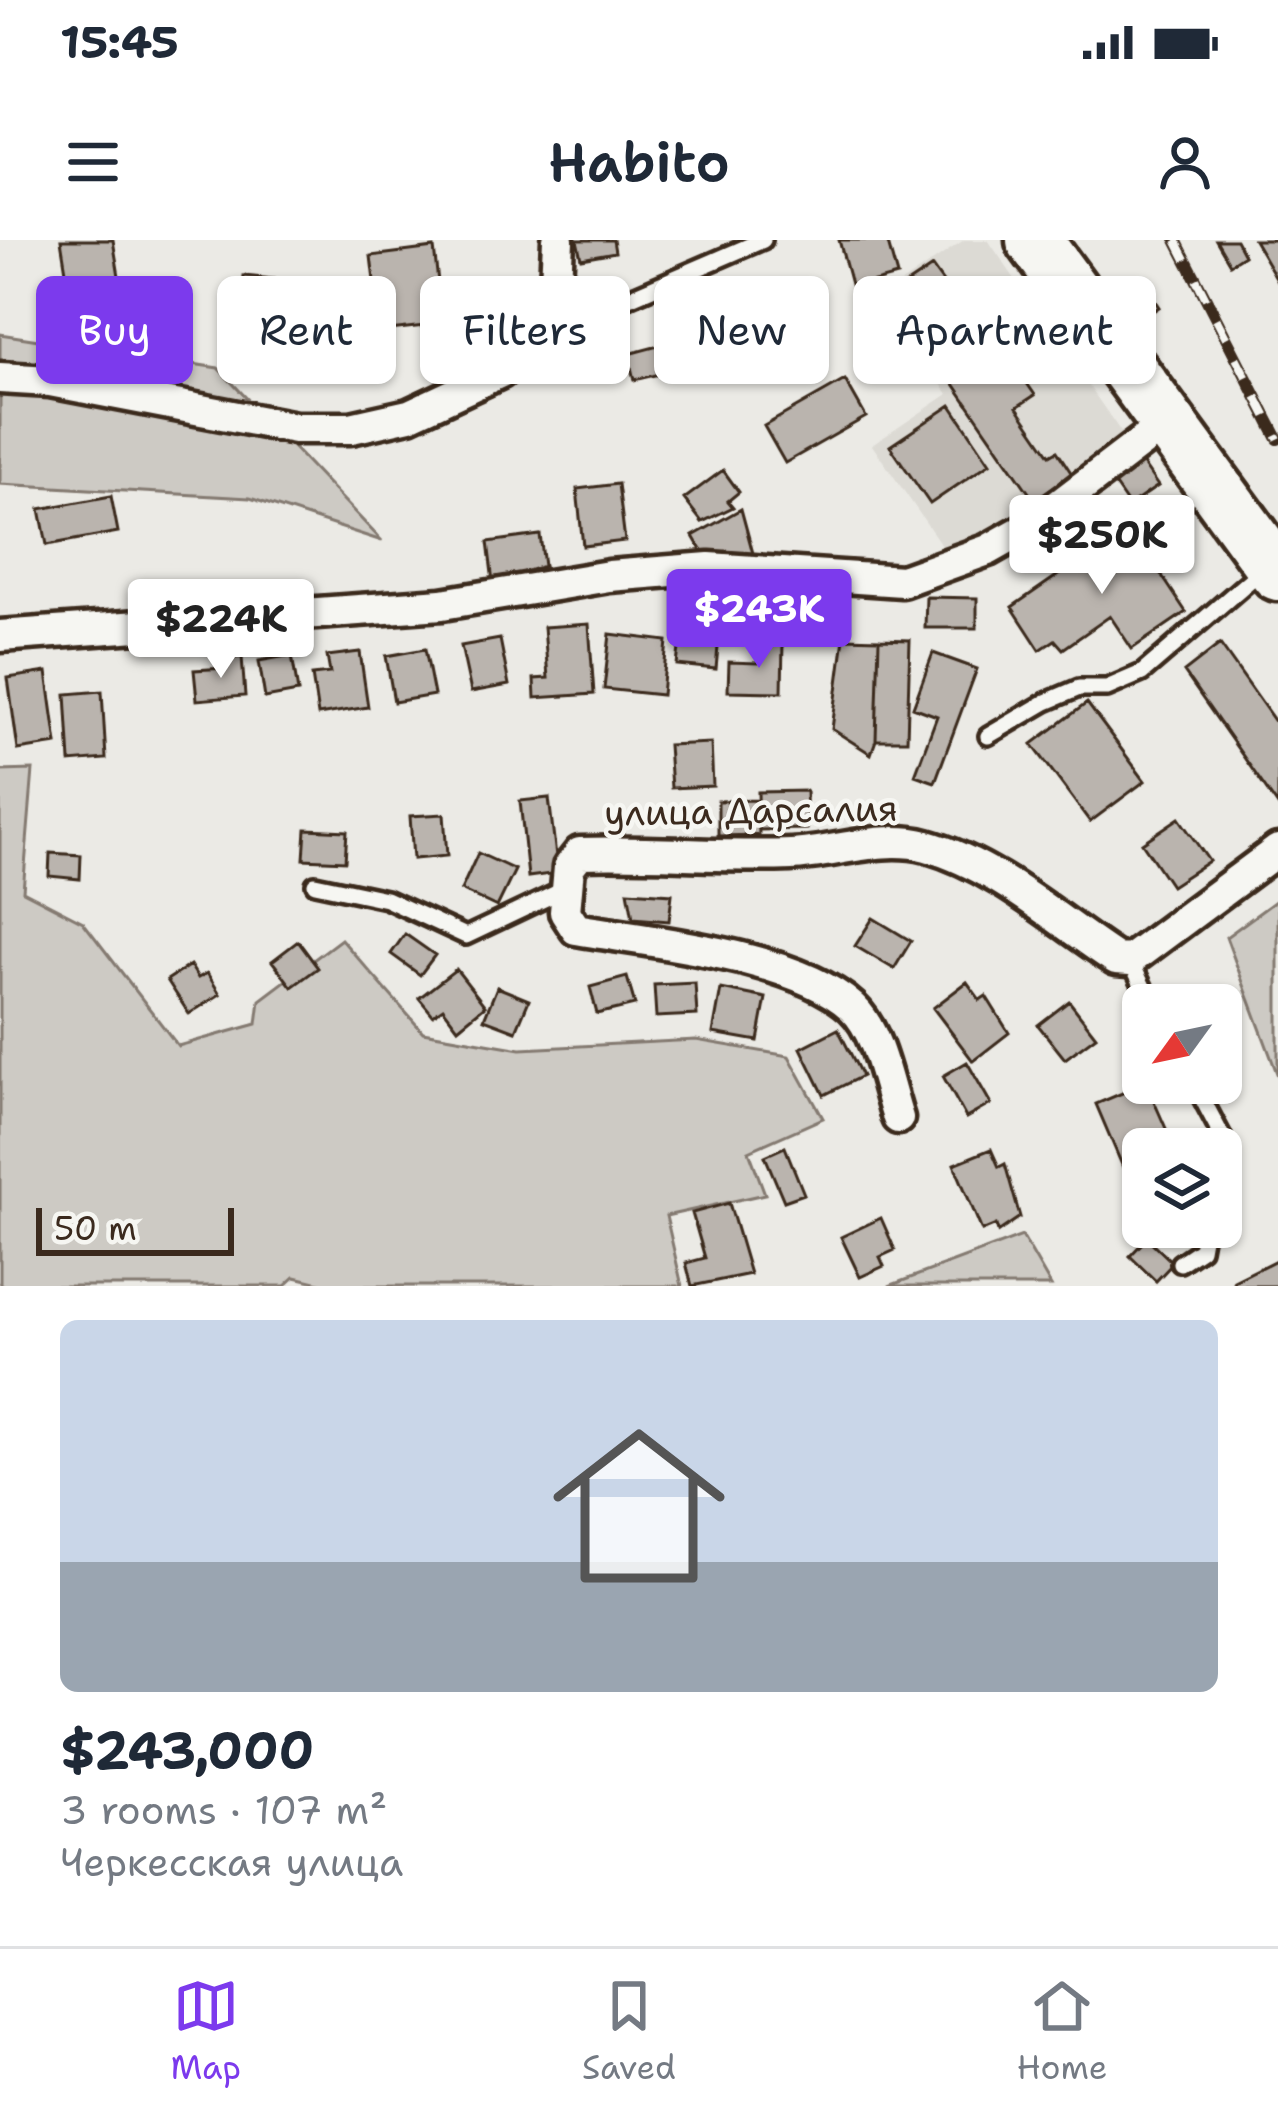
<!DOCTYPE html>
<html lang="en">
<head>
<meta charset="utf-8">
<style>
	:root { --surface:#fff; --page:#f6f6f7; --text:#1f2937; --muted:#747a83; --line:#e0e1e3; --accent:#7c3aed }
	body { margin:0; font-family:"Shantell Sans",sans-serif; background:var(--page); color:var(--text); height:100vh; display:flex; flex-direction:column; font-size:45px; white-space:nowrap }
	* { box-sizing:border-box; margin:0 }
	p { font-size:39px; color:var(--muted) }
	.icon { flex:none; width:66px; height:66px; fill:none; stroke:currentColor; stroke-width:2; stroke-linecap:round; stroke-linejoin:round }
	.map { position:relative; height:1046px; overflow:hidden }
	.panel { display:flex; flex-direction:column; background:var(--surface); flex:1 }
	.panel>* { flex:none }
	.guide { position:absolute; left:36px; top:36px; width:1206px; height:108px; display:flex; gap:24px }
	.needle { width:78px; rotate:237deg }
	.controls { position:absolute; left:1122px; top:744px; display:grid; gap:24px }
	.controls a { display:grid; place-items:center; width:120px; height:120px; border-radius:18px; background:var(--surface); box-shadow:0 3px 9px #0004; font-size:60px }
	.scale { position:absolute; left:36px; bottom:30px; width:198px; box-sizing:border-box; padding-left:12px; border:6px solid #3b2a1e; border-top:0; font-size:33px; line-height:42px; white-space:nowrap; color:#3b2a1e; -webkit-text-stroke:9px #f6f6f2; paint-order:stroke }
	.price { position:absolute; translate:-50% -102px; padding:0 27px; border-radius:12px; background:#fff; color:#222; font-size:39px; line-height:78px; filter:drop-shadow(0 3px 6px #0008) }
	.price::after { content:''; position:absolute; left:50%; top:72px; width:36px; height:27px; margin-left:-18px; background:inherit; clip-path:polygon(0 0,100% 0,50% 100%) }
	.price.active { background:var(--accent); color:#fff }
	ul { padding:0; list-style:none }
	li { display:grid; align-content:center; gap:24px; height:636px; padding:0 60px }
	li+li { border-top:3px solid var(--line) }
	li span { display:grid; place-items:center; height:372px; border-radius:18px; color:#555 }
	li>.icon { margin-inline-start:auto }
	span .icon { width:216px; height:216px; fill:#fffc; stroke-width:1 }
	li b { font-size:51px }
	.chip { padding:0 42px; border-radius:18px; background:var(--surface); box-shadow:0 3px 9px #0004; font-size:42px; line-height:108px }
	.chip.active { background:var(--accent); color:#fff }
	.status { display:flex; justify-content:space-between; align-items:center; height:84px; padding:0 60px; background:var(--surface); direction:ltr }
	.status svg { height:33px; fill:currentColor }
	header { display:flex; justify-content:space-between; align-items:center; height:156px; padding:0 60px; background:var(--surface); font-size:54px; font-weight:600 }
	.tab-bar { display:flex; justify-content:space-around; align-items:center; height:168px; border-top:3px solid var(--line); background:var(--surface); font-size:33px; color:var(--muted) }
	.tab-bar a { display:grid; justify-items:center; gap:6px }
	.tab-bar .active { color:var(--accent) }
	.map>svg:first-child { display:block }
</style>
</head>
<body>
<div class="status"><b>15:45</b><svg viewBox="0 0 49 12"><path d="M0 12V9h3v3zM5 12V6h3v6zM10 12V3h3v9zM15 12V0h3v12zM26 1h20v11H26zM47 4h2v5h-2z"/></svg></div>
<header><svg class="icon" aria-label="menu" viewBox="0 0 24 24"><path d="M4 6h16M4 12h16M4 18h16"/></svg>Habito<svg class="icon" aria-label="person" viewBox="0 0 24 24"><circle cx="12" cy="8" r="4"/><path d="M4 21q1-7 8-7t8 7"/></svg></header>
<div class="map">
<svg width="1278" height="1046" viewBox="0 0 1278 1046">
	<rect width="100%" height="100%" fill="#ebeae5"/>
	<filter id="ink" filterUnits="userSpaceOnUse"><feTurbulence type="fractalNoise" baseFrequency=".00833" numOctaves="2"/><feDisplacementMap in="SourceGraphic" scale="24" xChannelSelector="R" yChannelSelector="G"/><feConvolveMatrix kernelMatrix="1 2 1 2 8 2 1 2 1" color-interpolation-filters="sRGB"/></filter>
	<g filter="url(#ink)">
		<path fill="#dcdad4" d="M964,0h24l137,198 -176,118 -77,-111 76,-51 -67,-97z"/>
		<path fill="#cdcac4" stroke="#847a71" stroke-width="3" d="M0,94l218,34 164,173 -132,-43 -250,-14z
			M33,530l-10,121 60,31 95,124 79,-22 3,-24 81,-61 82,93 98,17 175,-9 93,16 34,62 -74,33 16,43 -99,22 16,70h-350l-37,-9 -10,9h-285v-515z
			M1278,659v177l-52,-139z
			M1022,996l29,50h-162z"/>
		<path fill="#bab4ae" stroke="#3b2a1e" stroke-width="3" d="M61,0h52l7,42 -51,8z
			M577,0h36l2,12 -34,6z
			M839,0h48l10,36 -45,12z
			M1216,0h20l8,15 -14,9z
			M1254,0h24v41z
			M434,8l9,76 -63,7 -9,-75z
			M932,27l13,18 -9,6 36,53 19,-13 44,64 -18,12 33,48 7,-4 15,23 -38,26 -142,-206z
			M244,36l50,5 -4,47 -50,-5z
			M1144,44l15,23 -21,14 -15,-22z
			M728,46l3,8 17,-7 13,43 -49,14 -15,-47z
			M658,106l6,27 -30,7 -6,-26z
			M845,140l21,37 -81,46 -21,-37z
			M951,165l39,58 -60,41 -40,-58z
			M1140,220l18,26 -29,20 -18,-26z
			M723,230l16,22 -11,9 5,6 -31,15 -18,-23z
			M618,244l7,57 -42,5 -6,-57z
			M111,256l7,36 -71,13 -7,-36z
			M741,269l13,48 -46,5 -15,-26z
			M1129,286l57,86 -54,37 -22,-33 -47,33 -8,-9 -15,10 -28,-43z
			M540,295l4,31 -51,16 -5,-40z
			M926,357l51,1v30h-52z
			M589,384l5,70 -59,4 -1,-19 14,-1 -4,-51z
			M681,391l38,4 -3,34 -39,-4z
			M610,394l57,7 -5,54 -58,-6z
			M844,398l35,1 -3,101 -5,14 -39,-25z
			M500,399l9,46 -38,7 -10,-46z
			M879,399l31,1 -3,100h-31z
			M759,402h24l-1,50 -54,-1 1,-29 29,1z
			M1220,404l58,82v80l-94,-134z
			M425,409l9,46 -40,7 -8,-46z
			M360,412l8,55 -50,8 -6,-40 18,-2 -3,-17z
			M933,413l44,16 -42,113 -20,-7 22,-59 -24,-9z
			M292,415l6,37 -33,6 -6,-37z
			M242,417l3,39 -48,4 -3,-30 31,-2 -1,-10z
			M47,432l10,72 -39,6 -10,-72z
			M102,451l4,68 -36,3 -4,-68z
			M1087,463l58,78 -55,41 -58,-78z
			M711,503l2,43 -42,2 -3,-43z
			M806,551l1,38 -48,1 -1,-38z
			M549,558l9,75 -30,4 -8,-76z
			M758,560l1,35 -41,1v-35z
			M444,574l3,42 -34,3 -3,-43z
			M1179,578l30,43 -38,25 -29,-43z
			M306,589l41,2 -2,30 -41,-2z
			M50,613l31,2 -1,24 -31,-3z
			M478,613l37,17 -18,37 -36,-17z
			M628,651l44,3 -3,27 -36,-3z
			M873,678l38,23 -17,28 -39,-23z
			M405,694l30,21 -15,20 -29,-21z
			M298,701l20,27 -26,19 -20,-26z
			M190,725l8,13 9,-5 13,21 -31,20 -22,-34z
			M456,729l29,37 -27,22 -15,-20 -10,7 -14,-17z
			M627,737l8,28 -38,9 -7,-27z
			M967,742l13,18 6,-4 23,37 -36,28 -40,-53z
			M695,743l2,32 -41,2 -2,-32z
			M497,747l32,13 -13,31 -32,-12z
			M721,749l45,9 -8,43 -45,-8z
			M1069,761l27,35 -31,23 -27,-34z
			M838,789l24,47 -38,19 -23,-47z
			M967,822l24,42 -25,14 -23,-42z
			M1146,843l29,66h-32l-1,63 -46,-108z
			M785,907l19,47 -20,7 -19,-45z
			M991,909l8,18 6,-3 15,53 -22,15 -2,-7 -14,6 -28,-67z
			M729,963l21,71 -58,12 -6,-23 19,-5 -13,-45z
			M881,978l14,32 -15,7 4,9 -24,11 -19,-40z
			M1147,998l26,25 -17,18 -26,-25z
			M1278,1019v27h-42l-2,-5z"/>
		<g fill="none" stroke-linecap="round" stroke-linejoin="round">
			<defs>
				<path id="lane" d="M603,69l160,-69
					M988,496l58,-34 33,-14h28l35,-15 122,-105
					M315,644l71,15 80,37 99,-47
					M1130,720l22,45
					M1194,843l28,53 -2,13
					M1180,1023l21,-14 4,-22"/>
				<path id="street" d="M0,138l50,3 245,47h56l58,-13 92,-43 38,-31 17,-57 2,-44
					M0,396l442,-32 167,-28 100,-8 193,13 86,-31 46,-26 135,-103
					M898,878c-11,-33 -19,-86 -46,-111 -57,-52 -201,-65 -276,-78l-11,-17 4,-45 11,-14c70,-3 140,5 211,2 45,-2 91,-21 136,-9 70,20 129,74 189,113l14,1 148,-110"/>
				<path id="highway" d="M1034,0l244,333"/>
			</defs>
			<use href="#lane" stroke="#3b2a1e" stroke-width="24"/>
			<use href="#street" stroke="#3b2a1e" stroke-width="39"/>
			<use href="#highway" stroke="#3b2a1e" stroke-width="63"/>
			<use href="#lane" stroke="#f6f6f2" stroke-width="15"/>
			<use href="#street" stroke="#f6f6f2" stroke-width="30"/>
			<use href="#highway" stroke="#f6f6f2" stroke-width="54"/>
			<defs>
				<path id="rail" d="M1176,0l102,199"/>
			</defs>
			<use href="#rail" stroke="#3b2a1e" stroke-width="12"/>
			<use href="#rail" stroke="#f6f6f2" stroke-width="8" stroke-dasharray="22" stroke-linecap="butt"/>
		</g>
	</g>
	<g text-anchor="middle" stroke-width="9" stroke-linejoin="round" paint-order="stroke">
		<g font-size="36" fill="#3b2a1e" stroke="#f6f6f2">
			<text transform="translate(751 570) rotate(-1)" y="13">улица Дарсалия</text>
		</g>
	</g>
</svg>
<div class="controls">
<a><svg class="needle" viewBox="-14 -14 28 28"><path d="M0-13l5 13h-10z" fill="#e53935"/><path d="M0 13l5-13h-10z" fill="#747a83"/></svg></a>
<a><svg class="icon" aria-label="layers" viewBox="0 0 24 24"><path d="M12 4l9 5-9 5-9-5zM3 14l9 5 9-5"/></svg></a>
</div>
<div class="scale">50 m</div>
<b class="price" style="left:1102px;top:357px">$250K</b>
<b class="price active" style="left:759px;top:431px">$243K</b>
<b class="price" style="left:221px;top:441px">$224K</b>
<div class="guide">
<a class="chip active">Buy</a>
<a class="chip">Rent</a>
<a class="chip">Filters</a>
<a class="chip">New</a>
<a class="chip">Apartment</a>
</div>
</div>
<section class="panel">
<ul>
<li><span style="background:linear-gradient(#c9d6e8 65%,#9aa5b1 0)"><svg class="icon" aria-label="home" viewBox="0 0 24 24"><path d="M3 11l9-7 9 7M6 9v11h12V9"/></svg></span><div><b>$243,000</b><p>3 rooms · 107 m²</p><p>Черкесская улица</p></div></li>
</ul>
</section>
<nav class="tab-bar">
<a class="active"><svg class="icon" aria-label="map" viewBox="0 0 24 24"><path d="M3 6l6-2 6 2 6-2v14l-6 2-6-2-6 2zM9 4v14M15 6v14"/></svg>Map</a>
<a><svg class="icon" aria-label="saved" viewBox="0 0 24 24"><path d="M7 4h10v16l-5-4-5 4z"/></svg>Saved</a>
<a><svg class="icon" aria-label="home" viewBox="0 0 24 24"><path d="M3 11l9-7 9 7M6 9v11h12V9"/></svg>Home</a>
</nav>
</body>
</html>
